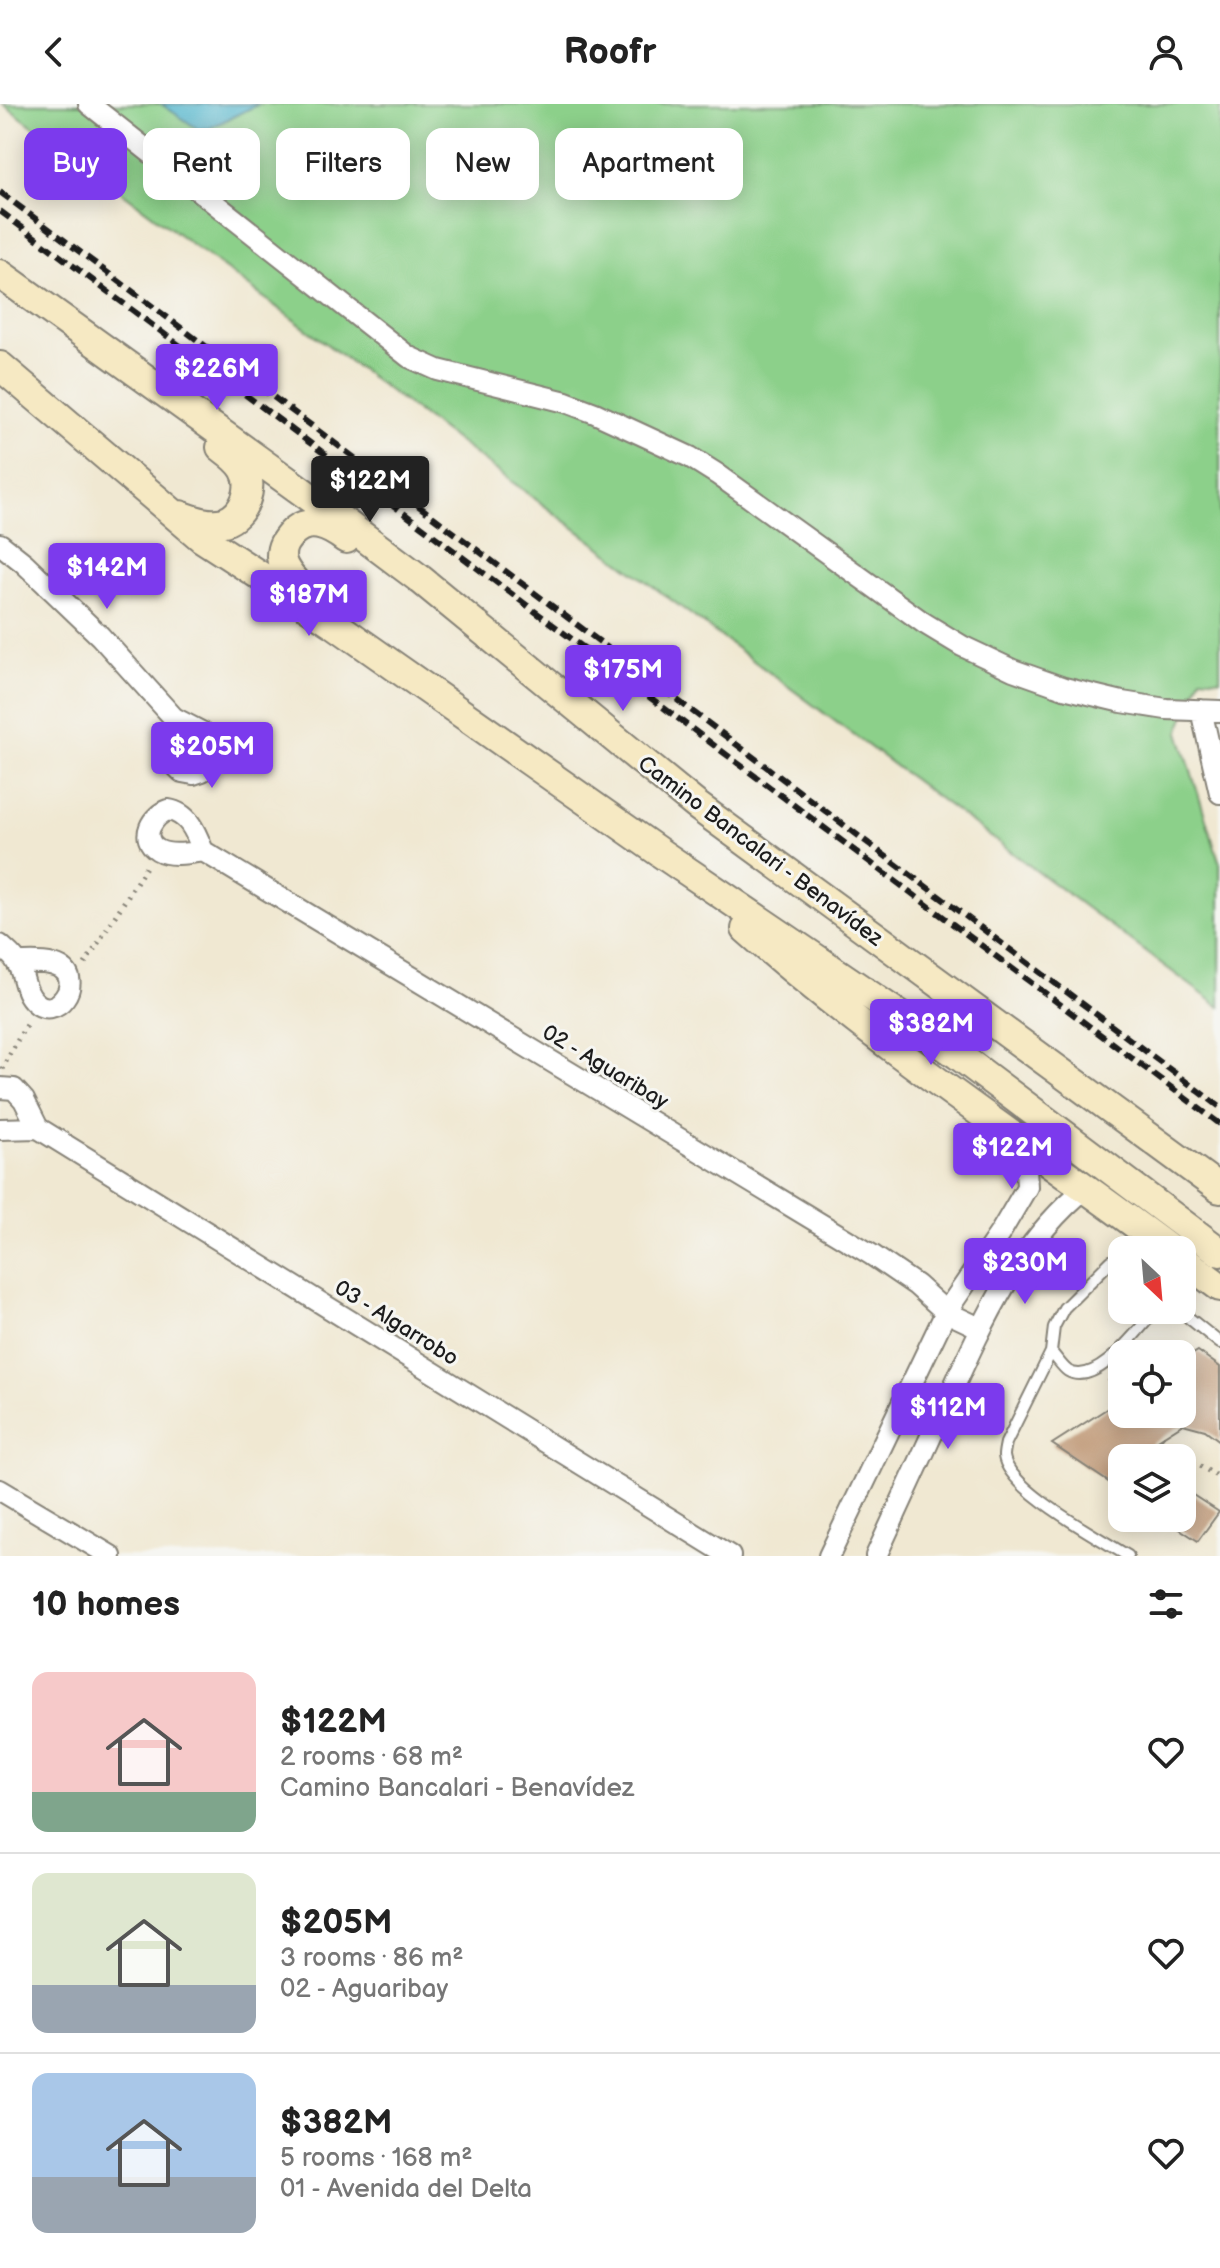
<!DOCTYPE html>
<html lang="en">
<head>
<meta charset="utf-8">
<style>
	:root { --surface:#fff; --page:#f2f2f2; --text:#222; --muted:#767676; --line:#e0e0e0; --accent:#7c3aed }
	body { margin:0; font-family:"Balsamiq Sans",sans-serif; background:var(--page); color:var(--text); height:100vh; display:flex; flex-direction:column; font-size:30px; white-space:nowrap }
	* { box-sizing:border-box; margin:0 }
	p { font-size:26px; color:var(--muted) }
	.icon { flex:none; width:44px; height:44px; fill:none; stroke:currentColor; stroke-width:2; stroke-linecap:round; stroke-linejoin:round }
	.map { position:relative; height:1452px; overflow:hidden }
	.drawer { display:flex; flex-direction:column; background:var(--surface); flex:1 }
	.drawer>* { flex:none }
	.top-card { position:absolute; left:24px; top:24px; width:800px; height:72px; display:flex; gap:16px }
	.needle { width:52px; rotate:154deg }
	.fabs { position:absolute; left:1108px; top:1132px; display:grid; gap:16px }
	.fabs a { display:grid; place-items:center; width:88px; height:88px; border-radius:16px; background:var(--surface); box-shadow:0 4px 20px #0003; font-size:40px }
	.price { position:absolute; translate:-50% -68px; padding:0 18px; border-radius:8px; background:var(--accent); color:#fff; font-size:26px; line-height:52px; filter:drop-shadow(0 2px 4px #0008) }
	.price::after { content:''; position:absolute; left:50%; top:48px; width:24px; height:18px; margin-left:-12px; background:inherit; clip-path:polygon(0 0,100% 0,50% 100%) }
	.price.on { background:#222; color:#fff }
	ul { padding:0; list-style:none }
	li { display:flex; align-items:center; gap:24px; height:200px; padding:0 32px }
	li+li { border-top:2px solid var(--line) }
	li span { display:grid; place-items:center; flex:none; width:224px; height:160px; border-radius:16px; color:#555 }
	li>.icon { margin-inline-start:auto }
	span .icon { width:96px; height:96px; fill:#fffc; stroke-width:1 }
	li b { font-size:34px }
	h2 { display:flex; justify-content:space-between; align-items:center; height:96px; padding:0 32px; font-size:34px }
	.tag { padding:0 28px; border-radius:16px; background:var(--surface); box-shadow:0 4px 20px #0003; font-size:28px; line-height:72px }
	.tag.on { background:var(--accent); color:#fff }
	header { display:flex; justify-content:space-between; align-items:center; height:104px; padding:0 32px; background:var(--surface); font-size:36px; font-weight:800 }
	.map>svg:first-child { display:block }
</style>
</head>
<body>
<header><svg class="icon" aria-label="back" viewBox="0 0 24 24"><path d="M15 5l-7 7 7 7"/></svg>Roofr<svg class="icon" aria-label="person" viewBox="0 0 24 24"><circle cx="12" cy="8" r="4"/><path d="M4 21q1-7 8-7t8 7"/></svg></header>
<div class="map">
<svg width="1220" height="1452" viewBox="0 0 1220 1452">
	<rect width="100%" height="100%" fill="#f6f6f2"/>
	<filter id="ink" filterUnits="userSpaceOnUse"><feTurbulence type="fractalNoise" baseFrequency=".0125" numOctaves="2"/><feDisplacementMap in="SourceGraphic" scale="16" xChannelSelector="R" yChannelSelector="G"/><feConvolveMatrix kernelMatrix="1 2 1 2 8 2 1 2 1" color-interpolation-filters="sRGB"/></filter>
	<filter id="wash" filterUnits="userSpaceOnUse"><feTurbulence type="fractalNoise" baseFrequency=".006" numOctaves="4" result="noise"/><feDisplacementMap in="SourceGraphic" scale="32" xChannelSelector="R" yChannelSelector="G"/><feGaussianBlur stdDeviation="1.8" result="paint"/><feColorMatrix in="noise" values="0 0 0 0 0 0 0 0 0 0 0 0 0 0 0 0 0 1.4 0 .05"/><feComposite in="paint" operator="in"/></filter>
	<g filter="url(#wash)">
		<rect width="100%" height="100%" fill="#f0e8d2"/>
		<path fill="#8cd08a" stroke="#547653" stroke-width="2" d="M3,0h1217v575l-19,-2 -22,55 41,132v143z"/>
		<path fill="#4db4cc" stroke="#346874" stroke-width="2" d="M161,0h98l-49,24 -12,1z"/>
		<g id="blocks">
			<path fill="#c4a081" d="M1198,1247l22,16v74l-15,-11 -22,-6 -41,26 1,8h-21v33l-70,-47 70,-45v15h60v-53z
				M1182,1384l37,24 -21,29 -35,-23h19z"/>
		</g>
	</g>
	<g filter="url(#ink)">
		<use href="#blocks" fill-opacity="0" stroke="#868277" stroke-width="2"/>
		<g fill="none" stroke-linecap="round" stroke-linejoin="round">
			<defs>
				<path id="service" d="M1122,1155l-11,2 -47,47 -10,19 -3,25 -45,91c-1,5 -2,9 -2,13 4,34 96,82 124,100
					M1179,1206l41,33
					M1051,1248c5,5 11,15 17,19 29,17 70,-42 88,-61"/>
				<path id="minor" d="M89,0l320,253 29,13 128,32 29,11 95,44 27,17 207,149 38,23 51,24 51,18 58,14 44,7 54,2
					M0,440l24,19 76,73 74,82 29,15 10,10 1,12 -4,9 -8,7 -9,3 -11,-2 -8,-8 -3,-14 3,-32
					M1201,606l19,83
					M168,706c21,3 28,23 35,41 -13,2 -33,6 -45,-1 -20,-12 -5,-35 10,-40z
					M203,747l669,404 44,30 30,27 34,16
					M0,841c5,5 14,11 17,18 8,12 6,29 18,39 21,20 49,-20 26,-34 -13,-7 -30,-5 -44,-5
					M0,984l14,1 10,11 14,28
					M38,1024l692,428
					M0,1025l38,-1
					M0,1386l111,66
					M829,1452l117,-244 54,-79 27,-46 -1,-19 -33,-33
					M876,1452c23,-50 46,-100 69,-150 36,-79 72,-163 141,-218"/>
				<path id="secondary" d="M0,170l332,239 88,66 276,226 524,384
					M0,262l202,172 131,85 329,231 296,201 262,197
					M180,411c14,5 29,11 44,7 20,-6 31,-35 20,-53 -5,-9 -15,-16 -23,-22
					M309,493c-10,-12 -27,-25 -28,-41 0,-10 4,-15 10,-22 17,-18 38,-8 55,5
					M746,825c133,118 282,215 424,321
					M1182,1155l38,28"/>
			</defs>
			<use href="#service" stroke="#868277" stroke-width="14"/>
			<use href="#minor" stroke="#868277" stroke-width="24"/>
			<use href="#secondary" stroke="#868277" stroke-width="32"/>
			<path stroke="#868277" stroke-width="5" stroke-dasharray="2 6" stroke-linecap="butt" d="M85,860l61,-97
				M2,965l26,-48
				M1109,1275l13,18
				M1162,1333l25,21 33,20"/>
			<use href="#service" stroke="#fff" stroke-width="10"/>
			<use href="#minor" stroke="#fff" stroke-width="20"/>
			<use href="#secondary" stroke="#f6e9c3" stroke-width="28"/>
			<path stroke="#1c1c1c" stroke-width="6" stroke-dasharray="12 6" stroke-linecap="butt" d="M0,88l1220,915
				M0,107l1220,913"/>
		</g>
	</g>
	<g text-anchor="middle" stroke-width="6" stroke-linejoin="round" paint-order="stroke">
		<g font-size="22" fill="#1c1c1c" stroke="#f6f6f2">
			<text transform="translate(761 746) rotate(37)" y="8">Camino Bancalari - Benavídez</text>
			<text transform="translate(606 962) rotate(31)" y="8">02 - Aguaribay</text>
			<text transform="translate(397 1218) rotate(32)" y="8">03 - Algarrobo</text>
		</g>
	</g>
</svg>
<div class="fabs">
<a><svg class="needle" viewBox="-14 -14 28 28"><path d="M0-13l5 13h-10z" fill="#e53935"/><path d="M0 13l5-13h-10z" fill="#767676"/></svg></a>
<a><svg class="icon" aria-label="locate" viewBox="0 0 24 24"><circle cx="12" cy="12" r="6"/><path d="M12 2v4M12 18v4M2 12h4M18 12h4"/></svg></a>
<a><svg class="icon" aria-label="layers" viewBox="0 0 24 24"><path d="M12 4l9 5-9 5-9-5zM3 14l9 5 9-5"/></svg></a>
</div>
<b class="price" style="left:217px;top:308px">$226M</b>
<b class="price on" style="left:370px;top:420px">$122M</b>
<b class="price" style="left:107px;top:507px">$142M</b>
<b class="price" style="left:309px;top:534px">$187M</b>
<b class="price" style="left:623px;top:609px">$175M</b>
<b class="price" style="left:212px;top:686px">$205M</b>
<b class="price" style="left:931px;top:963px">$382M</b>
<b class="price" style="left:1012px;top:1087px">$122M</b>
<b class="price" style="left:1025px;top:1202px">$230M</b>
<b class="price" style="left:948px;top:1347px">$112M</b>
<div class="top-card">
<a class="tag on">Buy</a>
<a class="tag">Rent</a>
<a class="tag">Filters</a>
<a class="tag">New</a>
<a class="tag">Apartment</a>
</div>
</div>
<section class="drawer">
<h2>10 homes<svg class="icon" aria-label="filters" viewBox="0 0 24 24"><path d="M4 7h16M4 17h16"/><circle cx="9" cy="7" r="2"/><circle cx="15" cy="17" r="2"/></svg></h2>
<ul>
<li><span style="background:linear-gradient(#f6c9c9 75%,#7fa58c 0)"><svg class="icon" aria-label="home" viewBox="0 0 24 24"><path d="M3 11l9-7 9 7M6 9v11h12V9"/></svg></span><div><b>$122M</b><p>2 rooms · 68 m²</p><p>Camino Bancalari - Benavídez</p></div><svg class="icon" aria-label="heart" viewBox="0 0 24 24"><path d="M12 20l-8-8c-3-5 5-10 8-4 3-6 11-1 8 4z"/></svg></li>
<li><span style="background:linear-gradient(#dfe7d0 70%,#9aa5b1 0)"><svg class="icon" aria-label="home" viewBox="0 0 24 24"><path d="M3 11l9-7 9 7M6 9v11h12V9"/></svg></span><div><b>$205M</b><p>3 rooms · 86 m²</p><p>02 - Aguaribay</p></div><svg class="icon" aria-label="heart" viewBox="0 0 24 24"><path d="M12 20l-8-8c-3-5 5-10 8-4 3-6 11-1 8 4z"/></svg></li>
<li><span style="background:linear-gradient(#a9c7e8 65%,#9aa5b1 0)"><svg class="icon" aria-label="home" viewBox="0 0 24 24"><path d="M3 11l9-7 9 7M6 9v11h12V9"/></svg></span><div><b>$382M</b><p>5 rooms · 168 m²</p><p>01 - Avenida del Delta</p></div><svg class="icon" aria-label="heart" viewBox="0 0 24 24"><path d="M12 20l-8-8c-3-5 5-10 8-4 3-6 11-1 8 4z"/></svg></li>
</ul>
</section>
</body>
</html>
